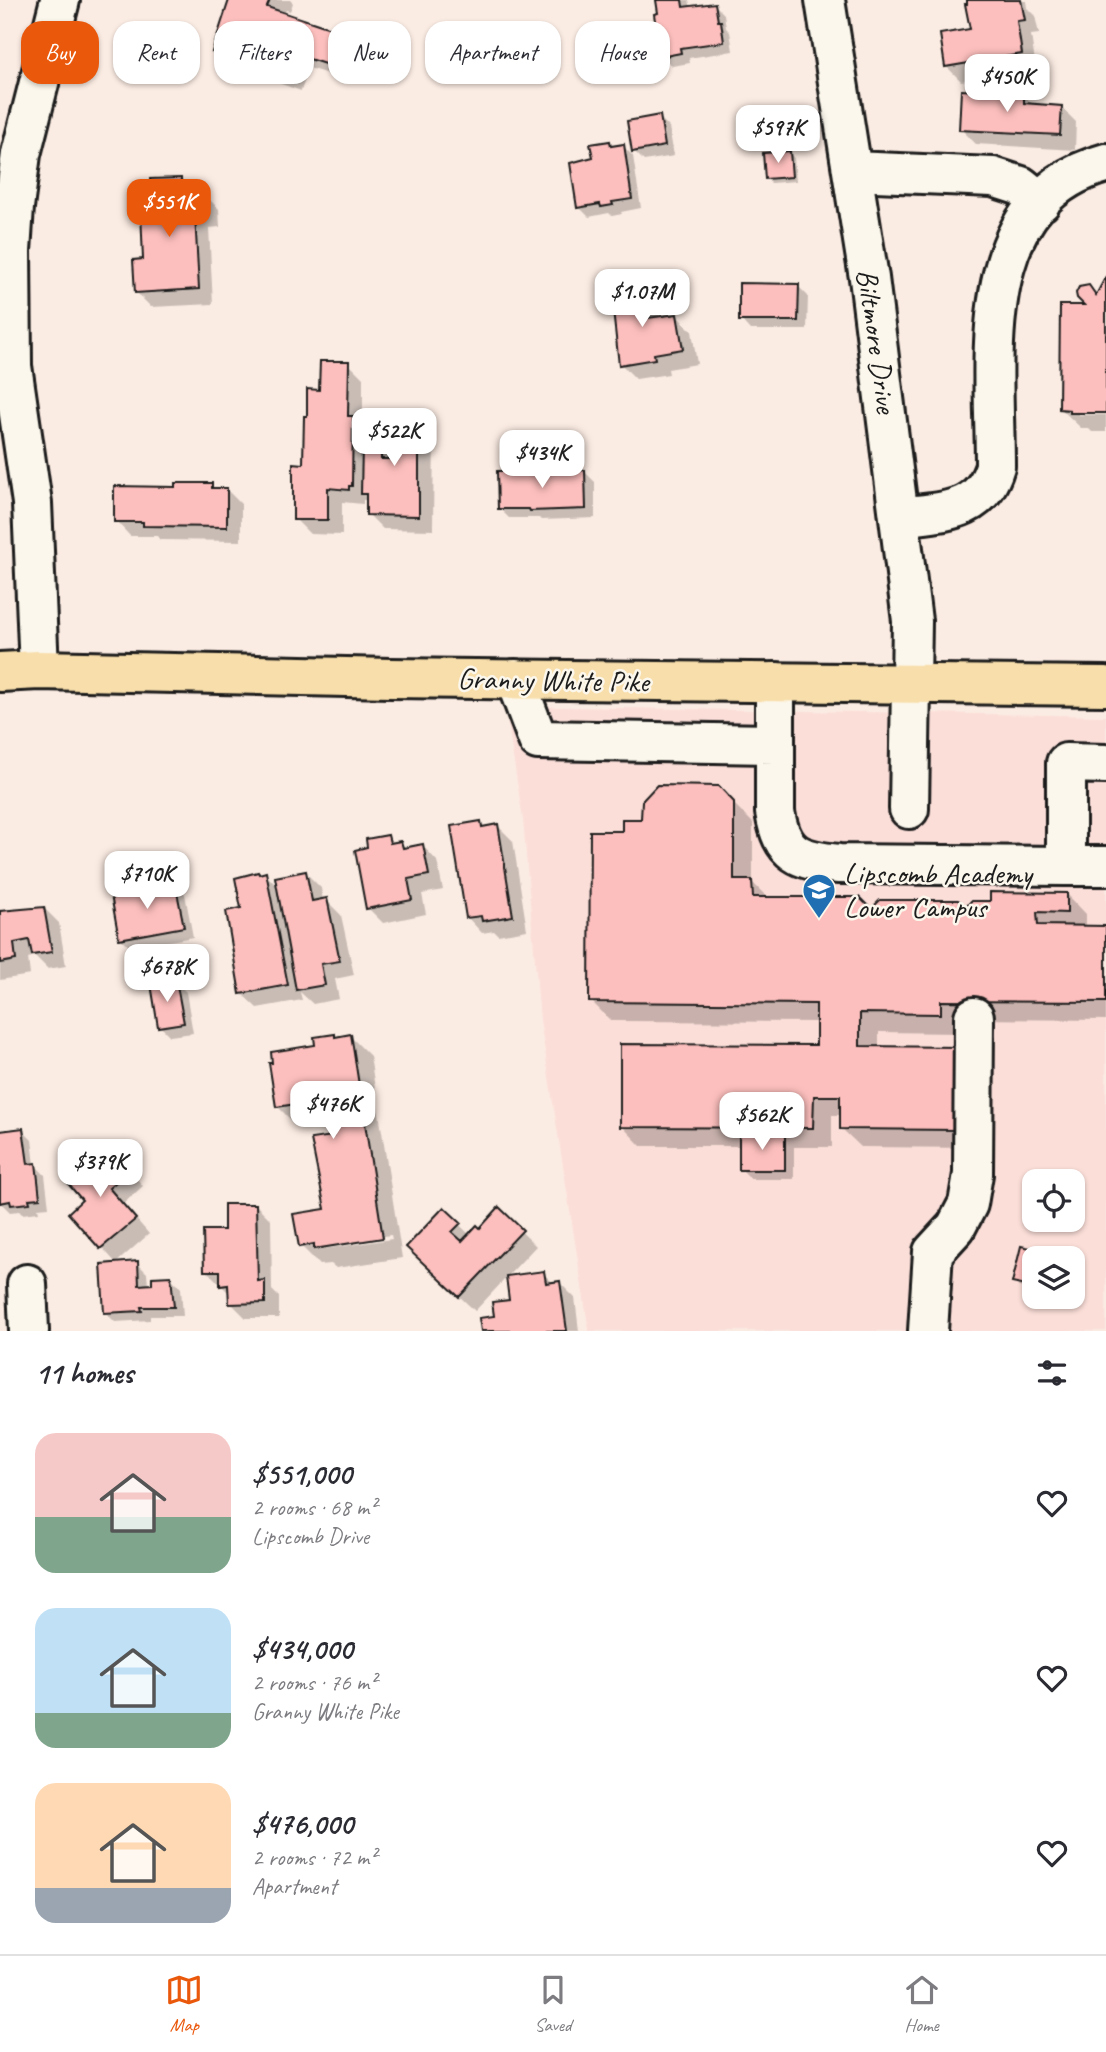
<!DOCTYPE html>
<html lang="en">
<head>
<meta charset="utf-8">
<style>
	:root { --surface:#fff; --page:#f2f2f3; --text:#2b2b33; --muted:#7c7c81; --line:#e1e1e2; --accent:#ea580c }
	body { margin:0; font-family:Caveat,sans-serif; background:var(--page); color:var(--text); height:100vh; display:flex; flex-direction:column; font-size:26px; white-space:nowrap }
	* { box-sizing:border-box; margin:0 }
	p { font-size:23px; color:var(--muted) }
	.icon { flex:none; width:38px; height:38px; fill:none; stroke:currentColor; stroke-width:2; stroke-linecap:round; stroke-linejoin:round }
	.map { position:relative; height:1331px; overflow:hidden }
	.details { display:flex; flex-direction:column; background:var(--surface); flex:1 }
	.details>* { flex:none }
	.guide { position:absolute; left:21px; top:21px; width:700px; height:63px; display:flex; gap:14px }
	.fabs { position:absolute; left:1022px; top:1169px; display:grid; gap:14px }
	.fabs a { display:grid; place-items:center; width:63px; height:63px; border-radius:14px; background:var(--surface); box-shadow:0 2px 5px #0004; font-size:35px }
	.price { position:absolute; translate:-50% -60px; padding:0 16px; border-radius:14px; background:#fff; color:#222; font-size:23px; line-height:46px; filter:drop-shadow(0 2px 4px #0008) }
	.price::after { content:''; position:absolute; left:50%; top:42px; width:21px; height:16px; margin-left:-10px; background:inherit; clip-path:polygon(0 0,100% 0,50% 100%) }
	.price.current { background:var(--accent); color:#fff }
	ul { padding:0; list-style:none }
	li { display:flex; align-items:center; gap:21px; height:175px; padding:0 35px }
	li span { display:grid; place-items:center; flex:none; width:196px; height:140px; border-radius:21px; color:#555 }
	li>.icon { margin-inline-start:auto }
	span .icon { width:84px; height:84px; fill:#fffc; stroke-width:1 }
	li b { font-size:30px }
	h2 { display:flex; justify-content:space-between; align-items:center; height:84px; padding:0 35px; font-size:30px }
	.chip { padding:0 24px; border-radius:21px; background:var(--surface); box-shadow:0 2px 5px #0004; font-size:24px; line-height:63px }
	.chip.current { background:var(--accent); color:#fff }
	.menu { display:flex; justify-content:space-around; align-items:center; height:98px; border-top:2px solid var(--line); background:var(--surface); font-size:19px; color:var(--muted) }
	.menu a { display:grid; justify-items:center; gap:4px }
	.menu .current { color:var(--accent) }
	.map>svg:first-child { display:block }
</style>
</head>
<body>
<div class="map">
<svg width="1106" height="1331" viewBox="0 0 1106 1331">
	<rect width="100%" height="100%" fill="#fbece3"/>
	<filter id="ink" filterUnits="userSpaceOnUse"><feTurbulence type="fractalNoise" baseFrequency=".0143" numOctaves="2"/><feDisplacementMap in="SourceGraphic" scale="14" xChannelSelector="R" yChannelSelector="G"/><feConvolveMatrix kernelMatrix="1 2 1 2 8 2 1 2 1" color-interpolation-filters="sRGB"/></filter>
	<g filter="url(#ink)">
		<path fill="#fbded8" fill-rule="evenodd" d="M505,706l601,10v615h-517l-49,-311 -17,-201zM1034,1181h39v39h-39zM1034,1258h39v39h-39z"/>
		<path fill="#0003" fill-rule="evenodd" d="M231,0h59l3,3 -3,8 -4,-1 -2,5 57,18 15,15 -10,32 -37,-12 -8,23 -31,-11 -7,-6 -1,4 -33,-11 -15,-15z
			M658,0h31l2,8 23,-4 10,10 2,14 4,4 3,19 -44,7 1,5 -18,3 -10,-10z
			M969,0l57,1 1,7 8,8 4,18 -8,1 5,34 -75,12 -15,-15 27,-35z
			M1024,95l10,11 27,1 15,15 -1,28 -99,-6 -15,-15z
			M659,117l10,10 5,29 -30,5 -10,-10z
			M610,143l4,5 9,-2 10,10 8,52 -20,4 1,2 -10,2 -3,-3 -20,4 -10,-10 16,-49z
			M789,153l5,5 2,23 -25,2 -5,-5z
			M180,179l15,15h9l15,15 1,18 -11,1 4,76 -62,3 -15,-15 9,-31 9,-49z
			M1106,280v132l-27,-1v4h27v17h-14l-4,-4h-7l-20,-19 27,-102 2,-19 8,8z
			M798,286l10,10 -1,34h-57l-9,-10z
			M642,289l15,15 2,14 18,-2 15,15 5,33 -29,5 1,5 -33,5 -15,-15z
			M348,363l15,15v50l5,5 -1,14h13l8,7v-44l31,1 15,15 -1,104 -50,-1 -15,-15v-14h-5v4l-21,-2v33l-32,-1 -15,-15 10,-54 3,-47 13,-27z
			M585,472l10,10v36l-54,2 -2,-2h-30l-10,-10z
			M211,485l5,4h10l15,15v37l-81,-1 -3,-4h-27l-14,-15 61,-32z
			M718,788l35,35v60l15,15 103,14 95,-2 101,-16 19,20v13l20,1v92l-147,-1 1,14 -81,-1v16l100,100 -118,-1 -20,-19v-13h-9v32h-38v32h-43l-10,-10v-23h-100l-19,-20 195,-79 1,-25 -207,-1 -20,-20 32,-168 20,-12z
			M481,823l5,5 12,-2 15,15 14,89 -29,5 -4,-4 -12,2 -14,-15z
			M388,837l7,7 6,-1 6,6 16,-3 14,15 6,29 -21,4 4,20 -43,9 -15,-15z
			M306,873l15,15 2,13 3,-1 15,15 13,60 -19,4 4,20 -26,5 -13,-12 2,8 -45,8 -15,-14 2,-85 21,-35 13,13z
			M175,884l10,10 8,43 -62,11 -10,-9z
			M44,908l15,15 7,43 -18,3 -13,-13 -7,2 2,17 -30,5v-69z
			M176,982l10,10 7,41 -23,3 -10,-10z
			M334,1036l3,2 13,-2 20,20 32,202 -66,10 -5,-4 -11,1 -19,-19 26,-36 9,-73 -4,-18 -4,-4 -8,2 1,6 -24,3 -19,-19 39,-60zM391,1235l1,4 -75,11 -3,-3z
			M22,1130l10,10 3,25 10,10 4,32 -11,1 1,4 -17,2 -3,-3 -9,1 -10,-10v-69z
			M96,1166l31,1 16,19 -20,18 26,30 -33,29 -45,-50 14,-13z
			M256,1205l15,15 1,70 7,7v21h-33l-15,-15 -1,-9 -24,-24 20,-39z
			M444,1210l26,25 10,-4 19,-21 37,36 -61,65 -52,-49z
			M1034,1251l4,4v3h-4v14l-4,18 -11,-3 -5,-5z
			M137,1263l10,10 1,13 23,-8 10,10 2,28h-33v4l-35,2 -10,-10z
			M543,1273l11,11 6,-1 15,15 4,33h-96l-2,-12 15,-2z"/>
		<path fill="#fcbfbd" stroke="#1c1c1c" stroke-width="2" d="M229,0h41l-3,7 75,25 -11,34 -37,-12 -8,23 -33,-11 8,-24 -6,-2 -8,24 -35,-12z
			M656,0h26l1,7 32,-4 3,18h3l3,21 -44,6 1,5 -21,4 -6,-43 4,-1z
			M967,0h54l4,20 -8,1 5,33 -77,13 -5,-33 30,-5 -5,-25h2z
			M961,90l63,4v9l38,3 -2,29 -101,-5z
			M660,115l5,31 -33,6 -5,-31z
			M610,141l1,5 13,-2 8,55 -20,3 1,3 -12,2 -1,-3 -23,4 -7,-45 23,-6 -3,-13z
			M790,151l2,26 -27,2 -2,-26z
			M181,178l1,15 23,-1 1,21 -11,1 4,75 -64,4 -2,-33 10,-1 -2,-48h11l-2,-32z
			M1106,276v137h-36v-3l-11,-1 1,-104h24l-7,-7 -1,-5 3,-6 10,-2 7,10z
			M739,283l60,1 -1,37h-59z
			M643,287l5,31 29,-4 6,35 -29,5 1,5 -36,6 -8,-73z
			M320,361h29l-1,55h5l-1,70h-3v4l-21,-2v32h-35v-57l10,1 1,-48h3v-27l12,1z
			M386,409h33v107l-53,-1v-21h-5l1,-49h19v14h14v-9h-9z
			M585,470l1,39 -56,2 -1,-2h-31l-1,-38z
			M175,483h37v5h15v39l-84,-1v-4h-29v-36l61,1z
			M657,785l62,1 15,16v78h18l1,17h106l12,12 9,-9h78l8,7 5,-6h19v-9l77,1v20l-30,-1 1,13 68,1v76l-165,-1v13l-81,-1v33l101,1 -1,83 -120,-1v-33h-26l-1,32 -193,-1v-83l196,1v-41l-227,-2 1,-171h32v-12h19l1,-18z
			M481,821l1,6 16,-3 15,92 -31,5 -1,-5 -15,2 -15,-92z
			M388,835l2,8 11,-2 2,7 20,-4 6,31 -21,4 4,21 -46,9 -11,-59 12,-3 -1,-8z
			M306,871l6,30 15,-3 13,63 -19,3 4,21 -29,5 -21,-113z
			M258,872l1,2 7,-2 22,113 -48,9 -14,-83 15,-3 -6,-30z
			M175,882l9,45 -65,12 -8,-44z
			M44,907l8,45 -20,3 -3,-15 -15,3 2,17 -16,3v-52z
			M176,980l8,43 -26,4 -7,-43z
			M335,1034v3l16,-3 32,204 -69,11v-5l-15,3 -6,-33 32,-5 -14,-70 22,-3 -6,-39 -16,3 -1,-4 -8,1 1,6 -27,4 -7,-44h3l-1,-11 44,-7 -1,-8z
			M23,1128l5,36 8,-1 4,35 -11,1 1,4 -19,2 -1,-4 -10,2v-72z
			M739,1133h46v37h-46z
			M112,1150l18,20 -21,18 27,31 -36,30 -32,-36 14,-13 -18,-21 26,-22 6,7z
			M224,1204h32l2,77 7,-1v23l-36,1 -1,-19 -8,1v-15h-16l-1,-41h21z
			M444,1207l17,16 -9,9 10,9 15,-16 3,3 19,-21 24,23 -64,67 -53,-50z
			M1021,1246l14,3 -9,37 -14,-3z
			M138,1261l1,24 13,-1v-7l19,-1 3,31h-33l1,4 -38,2 -3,-49z
			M544,1271l2,12 14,-2 7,50h-86l-2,-13 15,-2 -2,-14 17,-2 -3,-24z"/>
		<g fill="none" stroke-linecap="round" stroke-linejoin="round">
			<defs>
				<path id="minor" d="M825,0l44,278 43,343 -3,188
					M852,171l141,6 28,9 20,16
					M900,517c42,-6 81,-3 95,-51 0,-107 -24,-266 111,-303
					M39,670l-7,-167 -20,-137 -1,-115 3,-44 7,-53 39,-154
					M515,679l23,61 237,4
					M775,682v130c7,43 24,48 64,52l227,2v-103l40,1
					M1066,866h40
					M27,1284l2,47
					M928,1331l5,-79 23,-25 12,-23 5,-30 1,-157"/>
				<path id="major" d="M0,672l39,-2 352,8 715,8"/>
			</defs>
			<use href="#minor" stroke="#1c1c1c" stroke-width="44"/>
			<use href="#major" stroke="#1c1c1c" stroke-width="44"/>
			<use href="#minor" stroke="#fbf7ec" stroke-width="38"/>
			<use href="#major" stroke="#f8deab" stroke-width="38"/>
		</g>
	</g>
	<defs>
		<symbol id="school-pin" viewBox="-11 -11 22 30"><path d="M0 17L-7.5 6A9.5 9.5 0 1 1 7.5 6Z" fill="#1f6fb2" stroke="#fbf7ec"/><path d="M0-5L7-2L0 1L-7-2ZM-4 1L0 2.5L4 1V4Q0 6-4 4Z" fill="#fff"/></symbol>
	</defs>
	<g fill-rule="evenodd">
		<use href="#school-pin" x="800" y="871" width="38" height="52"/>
	</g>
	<g text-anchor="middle" stroke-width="5" stroke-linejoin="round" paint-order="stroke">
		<g font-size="30" fill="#1c1c1c" stroke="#fbf7ec">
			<text transform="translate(877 341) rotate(82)" y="10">Biltmore Drive</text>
			<text transform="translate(553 680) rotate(1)" y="10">Granny White Pike</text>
		</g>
		<g font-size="30" fill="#1c1c1c" stroke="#fbf7ec" text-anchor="start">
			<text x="844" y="883">Lipscomb Academy<tspan x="844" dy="34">Lower Campus</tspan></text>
		</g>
	</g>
</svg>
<div class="fabs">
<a><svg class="icon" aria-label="locate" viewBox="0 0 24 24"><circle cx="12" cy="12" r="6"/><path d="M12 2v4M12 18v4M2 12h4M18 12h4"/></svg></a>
<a><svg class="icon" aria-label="layers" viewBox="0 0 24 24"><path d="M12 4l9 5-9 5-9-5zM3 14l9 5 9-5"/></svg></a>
</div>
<b class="price" style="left:1007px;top:114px">$450K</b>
<b class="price" style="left:778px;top:165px">$597K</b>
<b class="price current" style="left:169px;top:239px">$551K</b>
<b class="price" style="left:642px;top:329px">$1.07M</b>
<b class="price" style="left:394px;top:468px">$522K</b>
<b class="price" style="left:542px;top:490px">$434K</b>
<b class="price" style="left:147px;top:911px">$710K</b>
<b class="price" style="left:167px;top:1004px">$678K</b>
<b class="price" style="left:333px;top:1141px">$476K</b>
<b class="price" style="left:762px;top:1152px">$562K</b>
<b class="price" style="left:100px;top:1199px">$379K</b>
<div class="guide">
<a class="chip current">Buy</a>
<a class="chip">Rent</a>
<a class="chip">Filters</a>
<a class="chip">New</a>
<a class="chip">Apartment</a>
<a class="chip">House</a>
</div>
</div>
<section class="details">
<h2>11 homes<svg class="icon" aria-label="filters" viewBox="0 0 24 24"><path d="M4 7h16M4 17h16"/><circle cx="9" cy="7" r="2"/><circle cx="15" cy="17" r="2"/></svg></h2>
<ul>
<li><span style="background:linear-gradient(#f6c9c9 60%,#7fa58c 0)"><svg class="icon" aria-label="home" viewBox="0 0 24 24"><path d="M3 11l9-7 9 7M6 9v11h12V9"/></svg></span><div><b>$551,000</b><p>2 rooms · 68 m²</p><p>Lipscomb Drive</p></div><svg class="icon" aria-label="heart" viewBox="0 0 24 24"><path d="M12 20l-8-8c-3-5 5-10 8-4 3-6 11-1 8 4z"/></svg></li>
<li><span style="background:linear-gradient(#bfe0f5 75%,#7fa58c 0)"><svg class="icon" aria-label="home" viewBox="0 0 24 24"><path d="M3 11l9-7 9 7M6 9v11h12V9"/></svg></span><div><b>$434,000</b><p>2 rooms · 76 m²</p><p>Granny White Pike</p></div><svg class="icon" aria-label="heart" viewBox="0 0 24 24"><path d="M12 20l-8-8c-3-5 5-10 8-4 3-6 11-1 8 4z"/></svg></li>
<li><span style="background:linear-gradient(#ffd9b3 75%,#9aa5b1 0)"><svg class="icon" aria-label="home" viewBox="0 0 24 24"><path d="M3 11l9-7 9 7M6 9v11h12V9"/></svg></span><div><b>$476,000</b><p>2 rooms · 72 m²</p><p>Apartment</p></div><svg class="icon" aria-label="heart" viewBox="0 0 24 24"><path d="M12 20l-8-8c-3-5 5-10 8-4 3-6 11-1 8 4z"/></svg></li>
</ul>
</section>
<nav class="menu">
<a class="current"><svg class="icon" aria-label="map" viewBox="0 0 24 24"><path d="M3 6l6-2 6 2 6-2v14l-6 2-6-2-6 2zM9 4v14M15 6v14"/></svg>Map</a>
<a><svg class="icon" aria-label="saved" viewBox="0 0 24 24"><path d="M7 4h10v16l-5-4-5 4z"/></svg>Saved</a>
<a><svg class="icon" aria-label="home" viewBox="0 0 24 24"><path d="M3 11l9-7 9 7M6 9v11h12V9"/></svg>Home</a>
</nav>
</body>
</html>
